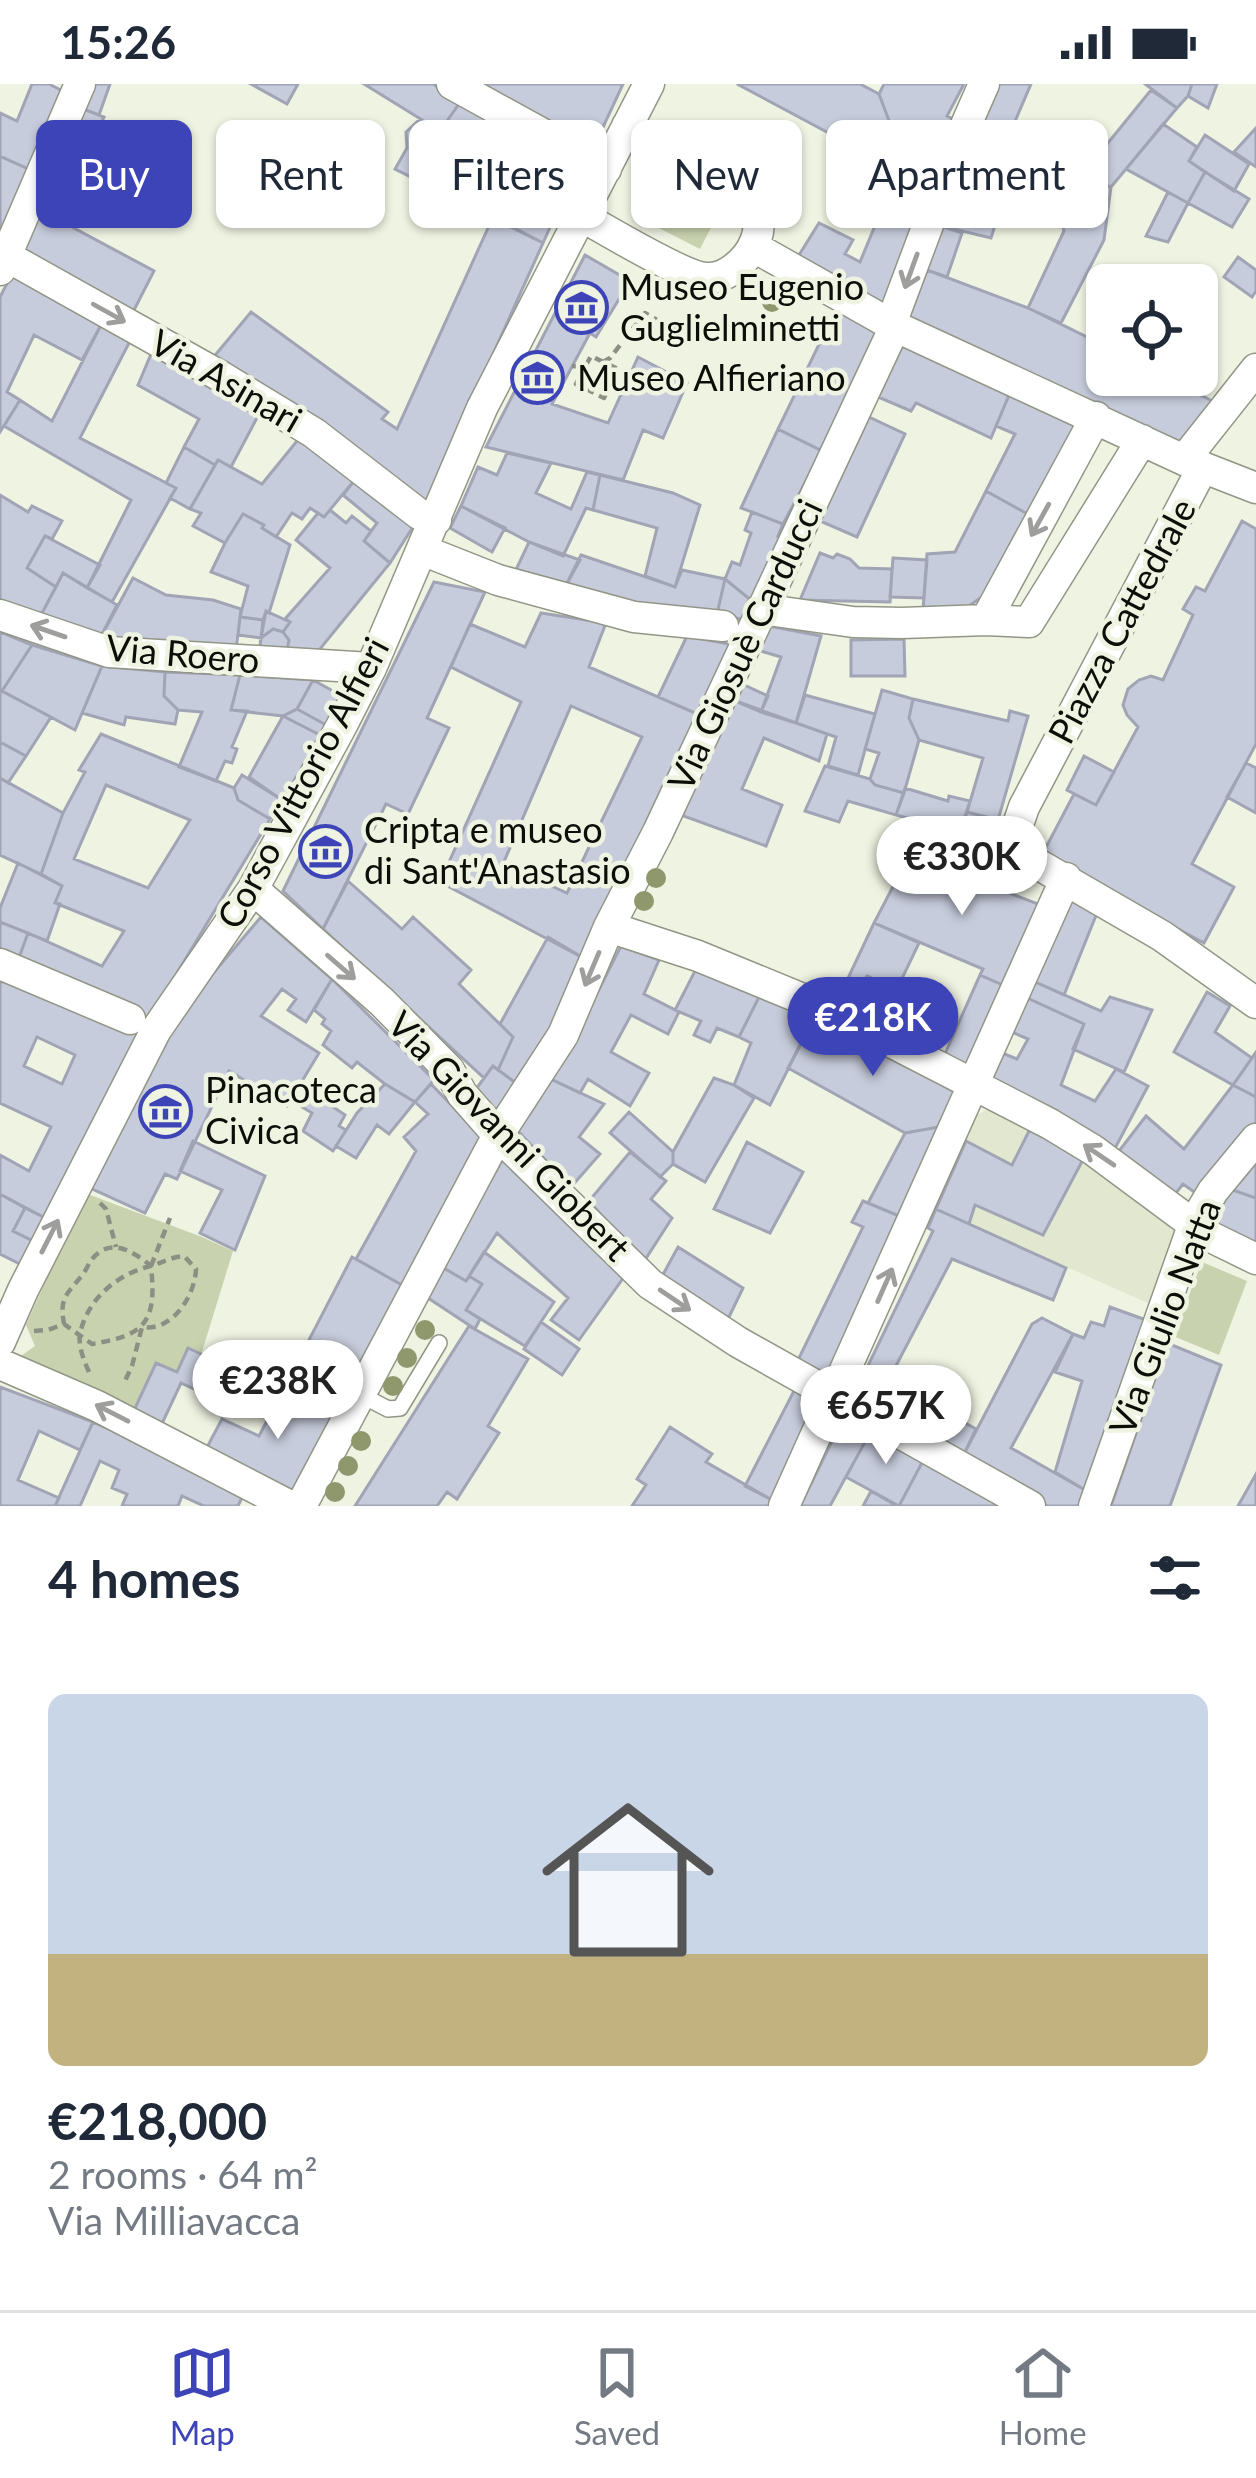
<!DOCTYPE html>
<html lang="en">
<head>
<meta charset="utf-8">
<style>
	:root { --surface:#fff; --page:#f6f6f7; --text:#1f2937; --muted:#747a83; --line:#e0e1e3; --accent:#3c44b7 }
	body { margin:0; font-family:Lato,sans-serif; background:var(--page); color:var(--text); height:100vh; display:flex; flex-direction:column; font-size:45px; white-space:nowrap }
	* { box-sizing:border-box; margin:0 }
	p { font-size:39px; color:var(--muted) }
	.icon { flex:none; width:66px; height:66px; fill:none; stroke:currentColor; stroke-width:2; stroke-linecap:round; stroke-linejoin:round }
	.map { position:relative; height:1422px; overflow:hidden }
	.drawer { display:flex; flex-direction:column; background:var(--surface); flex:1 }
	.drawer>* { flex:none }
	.guide { position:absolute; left:36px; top:36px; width:1185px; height:108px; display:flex; gap:24px }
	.tools { position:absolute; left:1086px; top:180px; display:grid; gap:24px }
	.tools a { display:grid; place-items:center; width:132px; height:132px; border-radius:18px; background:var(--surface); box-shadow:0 3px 9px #0004; font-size:60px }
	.price { position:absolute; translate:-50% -102px; padding:0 27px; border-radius:42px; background:#fff; color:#222; font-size:39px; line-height:78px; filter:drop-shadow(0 3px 6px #0008) }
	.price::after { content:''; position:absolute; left:50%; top:72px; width:36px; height:27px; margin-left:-18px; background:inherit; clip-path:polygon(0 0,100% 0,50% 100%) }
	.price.selected { background:var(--accent); color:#fff }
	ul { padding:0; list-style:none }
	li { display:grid; align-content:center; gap:24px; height:636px; padding:0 48px }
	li+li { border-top:3px solid var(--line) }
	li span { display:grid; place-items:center; height:372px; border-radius:18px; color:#555 }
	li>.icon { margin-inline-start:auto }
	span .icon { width:216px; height:216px; fill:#fffc; stroke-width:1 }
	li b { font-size:51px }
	h2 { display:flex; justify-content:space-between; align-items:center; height:144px; padding:0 48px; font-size:51px }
	.chip { padding:0 42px; border-radius:18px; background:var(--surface); box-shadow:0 3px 9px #0004; font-size:42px; line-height:108px }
	.chip.selected { background:var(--accent); color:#fff }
	.status { display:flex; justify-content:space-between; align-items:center; height:84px; padding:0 60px; background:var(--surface); direction:ltr }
	.status svg { height:33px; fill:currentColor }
	.tab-bar { display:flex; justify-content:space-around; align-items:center; height:168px; border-top:3px solid var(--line); background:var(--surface); font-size:33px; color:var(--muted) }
	.tab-bar a { display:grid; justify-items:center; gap:6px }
	.tab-bar .selected { color:var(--accent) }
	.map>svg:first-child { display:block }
</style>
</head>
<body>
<div class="status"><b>15:26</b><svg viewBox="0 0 49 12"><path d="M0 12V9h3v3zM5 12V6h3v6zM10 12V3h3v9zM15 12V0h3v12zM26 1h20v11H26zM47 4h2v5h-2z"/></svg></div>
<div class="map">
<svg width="1256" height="1422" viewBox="0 0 1256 1422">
	<rect width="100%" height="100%" fill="#eff3e2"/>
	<path fill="#e1e8cf" d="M992,1023l94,47 92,68 -28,82 -214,-95 41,-94z"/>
	<path fill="#c9d2af" d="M668,92l55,28 -23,45 -55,-28z
		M85,1109l117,44 31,14 -32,104 -13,-7 -11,24 -21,-9 -26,56 -112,-61 17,-12 -9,-21z
		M1202,1178l45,19 -28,74 -46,-19z"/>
	<path fill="#c7ccdc" stroke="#a0a4b4" stroke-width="3" fill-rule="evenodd" d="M32,0h17l21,11 -33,78 -37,-17v-43l17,8z
		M87,0h23l-11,31 -21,-8z
		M251,0h47l-11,20z
		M364,0h69l28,17 -21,30z
		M469,0h154l-31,67z
		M737,0h123l19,10 15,40 4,36z
		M884,0h80l-17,32 8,4 -17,48 -14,-8 -26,10 -4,-36 -15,-40z
		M996,0h35l-40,93 -34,-1z
		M1145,0h47l-4,12 -11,12z
		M1192,0h25l-9,24 -20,-12z
		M1151,6l26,18 -66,79 -29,-9 -29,11 -3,-5 8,-4 29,-34 12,8z
		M461,17l116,66 -34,76 -148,-74 12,-21 -1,-16 13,-12 21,11z
		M78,23l26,10 -10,21 -26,-10z
		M1163,40l34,23 -8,14 16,11 -17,31 -62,-34z
		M68,44l45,17 -39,83 80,43 -21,41 -120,-61z
		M1256,44v39l-22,-15z
		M1205,51l44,29 -15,27 -45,-30z
		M0,72l37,17 -37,79z
		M924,76l14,8 -55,141 -89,-46 25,-40 34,17 -8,14 15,8 38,-92z
		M1205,88l44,27 -17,28 -44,-24z
		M957,92l93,8 11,36 -63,-4 -7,22 -50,-12z
		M1082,94l29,9 -7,53 -43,83 -33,-15 36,-77 -11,-42z
		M1168,108l20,11 -20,39 -22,-6z
		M493,133l50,26 -117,260 -214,-144 39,-47 137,100 -6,7 15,10z
		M941,142l21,7 -15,44 -20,-7z
		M585,171l45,26 -34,56 -6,-4 -38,71 56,19 30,-66 49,26 -24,55 -20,-8 -20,50 -137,-33z
		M1238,173l18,13v21l-4,6 -28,-20z
		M927,186l101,38 79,39v28h55l54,28 -34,46 -274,-129z
		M12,190l89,51 -19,35 -48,-25 -27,57 13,8 -20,32v-135z
		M839,219l46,22 -63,126 -44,-22z
		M101,241l29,16 -50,97 96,50 -64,114 -25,-14 44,-88 -127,-74 16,-26 32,21z
		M905,256l107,48 -21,50 -75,-35 -5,8 -33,-14z
		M151,270l108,60 -28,53 -13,-7 -3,5 -31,-18 15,-28 -61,-34z
		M1012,304l64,30 4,12 -47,87 -47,-26 29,-57 -19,-8z
		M869,333l36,17 -48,103 -37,-16z
		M778,345l44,22 -39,73 -42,-16z
		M301,352l57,40 -34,41 -14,-9 -8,11 -10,-6 -16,24 -14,-9 2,-3 -21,-11 -18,29 -32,-17 8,-13 -11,-4 28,-49 44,24z
		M184,363l31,18 -25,44 -20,-11 6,-10 -10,-5z
		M507,369l44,10 -15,30 35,16 16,-37 13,3 -7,35 -7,-2 -23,48 -34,-14 -68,-36 17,-39 19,8z
		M600,391l73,18 27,12 -25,82 -30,-11 12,-48 -64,-18z
		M358,392l58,46 -26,41 -26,-22 13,-18 -34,-28z
		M986,407l47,26 -35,63 -16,17 -15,10 -44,3 4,-56 28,-2z
		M0,411l28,17 4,-6 30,15 -10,18 -7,-3 -18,32 29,19 -16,30 -40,-15z
		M461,422l44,22 -13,24 -42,-24z
		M330,426l16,13 6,-7 19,15 -7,10 26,22 -79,97 -24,-10 2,-10 -6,-8 7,-10 -5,-3 45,-51 -34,-28 22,-27 6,4z
		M752,428l31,12 -5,12h3l-29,65 -27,-22 7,-17 8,3 11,-32 -6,-3z
		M243,430l21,11 -2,3 28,17 -21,68 -3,-2 -3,9 -23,-3 8,-31 -37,-14 14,-29z
		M1242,437l14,8v215l-64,120 42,23 -30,56 -162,-88 32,-61 22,11 42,-78 -11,-12 -4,-10 5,-16 11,-9 12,-4 12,4 30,-65 -10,-6 13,-22 9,4z
		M45,452l55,29 -13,23 -24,-15 -7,14 -29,-19z
		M529,458l51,18 -17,31 -50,-15z
		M820,469l13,5 4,-4 13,5 9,9 33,1 -2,33 -90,-2z
		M581,471l94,32 7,-17 43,9 -8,35 -69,-3 -85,-20z
		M893,474l34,2 -3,38 -34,-1z
		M63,489l54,32 -18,35 -59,-23z
		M133,494l33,17 47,5 28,9 -5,41 -91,-5 -43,-10z
		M725,495l27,22 -7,19 -28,-6z
		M434,498l51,10 -58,126 22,10 -41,86 -22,-10 -63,125 -40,-38z
		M266,527l24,11 -7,10 -10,-3 -12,9z
		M541,529l65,10 -17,44 113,49 -115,244 -147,-78 81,-180 -70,-35 19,-43 55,23zM571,622l71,31 -75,156 -64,-29z
		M240,533l23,3 -2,18 -23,-3z
		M764,541l57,11 -25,87 -35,-11 20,-55 -27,-8z
		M273,545l10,3 6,8 -2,10 -22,5 -5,-9 1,-8z
		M0,548l32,13 -30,46 49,26 -25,39 -26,-14z
		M687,552l47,9 -32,71 -44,-19z
		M904,555l1,37h-54v-36z
		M32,561l70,21 -27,64 -73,-39z
		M102,582l63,6 -1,24 14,14 -3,14 -49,-7 -2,8 -42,-12z
		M165,588l75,3 -9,35 16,1 -15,36 5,2 -5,14 -7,-2 -9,20 -37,-14 23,-55 -24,-2 -14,-14z
		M240,591l73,5 -16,29 -14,7 -52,-6z
		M313,596l31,17 -16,29 -31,-17z
		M740,599l28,13 -7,16 -28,-12z
		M882,606l31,9 -4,19 10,22 -15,53 -29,-8 -5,-6 9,-26 -14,-4z
		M805,611l70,19 -17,61 -30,-9 8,-29 -40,-14z
		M913,615l95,22 2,-10 18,5 -30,104 -31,-8 16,-54 -64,-18 -10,-22z
		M733,616l94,34 -8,27 -55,-23 -22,51 40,16 -16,41 -88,-32z
		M297,625l31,17 -6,10 -39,-20z
		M283,632l39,20 -40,64 -33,-23z
		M101,650l133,54 4,12 32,19 -122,202 -131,-58 11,-30 74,33 22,-35 -69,-28 7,-17 -21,-12 22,-61 22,-41 -6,-2zM106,701l84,35 -42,68 -74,-29z
		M0,658l26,14 -18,27 -8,-5z
		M1084,672l30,16 -18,33 -29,-15z
		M1246,679l10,5v45l-29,-16z
		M825,682l45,13 5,6 29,8 -8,22 -48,-14 -9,21 -34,-11z
		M242,691l40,25 -12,19 -32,-19 -4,-12z
		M0,694l63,35 -22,61 -41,-19z
		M905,704l43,13 1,-5 21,5 -10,31 -64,-17z
		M967,728l31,8 -8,30 -33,-10z
		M976,762l14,4 -11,32 -14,-6z
		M909,772l43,9 -1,6 95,36 -34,82 -32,-14 3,-6 -109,-46z
		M18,779l44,23 -7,17 5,1 -13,37 -47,-19v-14z
		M348,797l54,48 11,-12 58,53 -12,14 54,53 -15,33 -5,-4 -9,12 -161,-149z
		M1069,815l28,14 -33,82 -33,-15z
		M261,833l71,62 -26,43 -18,-12 8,-11 -14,-10 -21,27 58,37 -32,53 -58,-35 -52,108 -12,-5 -20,39 -57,-26 98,-182z
		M0,838l28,11 -11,30 -17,-6z
		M874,839l45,20 -22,46 -30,-13 -11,22 28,14 -9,19 -41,-23z
		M548,853l39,23 -67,126 -22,-16 15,-33 -13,-13z
		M621,862l38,14 -15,34 35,18 -11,22 -37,-19 -20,37 38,21 -19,33 -42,-27 -8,14 -29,-14 32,-58z
		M696,885l65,24 -22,44 -22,-9 -7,14 -16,-7 7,-14 -26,-11z
		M7,886l135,61 -93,189 -49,-26v-39l29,16 22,-44 -51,-24v-119zM37,953l38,18 -13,29 -38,-18z
		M980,891l32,14 -41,92 -31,-16z
		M332,895l102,101 -19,22 -30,-18 -28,-22 -5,6 -29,-23 8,-14 -9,-7 3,-5 -11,-9z
		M1031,896l70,31 9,-14 42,13 -28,62 -51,-23 11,-25 -61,-28z
		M1207,908l23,14 -15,26 37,26 -19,27 -59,-33z
		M761,909l55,21 -46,91 -36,-20 17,-42 -12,-6z
		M1023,912l61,28 -23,61 34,16 21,-32 32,17 -35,66 -127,-71 16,-28 15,6 11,-20 -21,-9z
		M816,930l148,83 -14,28 -45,8 -117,-65z
		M1256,968v45l-23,-12z
		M493,982l27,20 -20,26 -27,-19z
		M714,994l20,7 20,13 -49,84 -32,-18v-12z
		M551,995l53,25 -25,33 21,17 -29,33 -54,-57 14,-18z
		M385,1000l30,18 -26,32 -12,-9 -21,33 -20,-12 21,-33z
		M431,1000l55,57 -77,148 -53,-30 60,-108 -12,-14 24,-23 -13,-12z
		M1233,1001l23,12v28l-59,69 -14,-10 -11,14 -56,-43 30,-39 38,33z
		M311,1008l34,23 -6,11 7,4 -13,21 -30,-20 9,-18 -10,-6z
		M629,1028l44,40v12l-13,13 -50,-44z
		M950,1041l-39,96 -43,-18 37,-70z
		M1031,1043l55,27 -43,81 -68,-30 -6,19 -33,-15 30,-68 46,24z
		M193,1057l72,35 -30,74 -35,-17 22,-43 -42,-19z
		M747,1058l56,30 -33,61 -56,-24z
		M630,1068l36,29 -15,18 21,19 -29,45 -54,-62z
		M505,1071l119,122 -45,63 -28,-20 17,-22 -71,-65 -31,48 -24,-14z
		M1256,1072v42l-26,-9z
		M1230,1105l26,9v49l-50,-22z
		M0,1110l25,14 -12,23 24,12 -13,23 -24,-12z
		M863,1117l48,20 -78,163 -37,-20 67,-137 -11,-5z
		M25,1124l24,12 -12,23 -24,-12z
		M936,1125l130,59 -13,32 -101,-41 -64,122 88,48 -14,29 -100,-55 -13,-24 6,-12 10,5 68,-141 -5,-3z
		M678,1163l65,41 -16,33 -67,-41z
		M484,1168l70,50 -29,44 -59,-36 16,-26 -13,-8z
		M352,1173l57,32 -70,128 -55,-29z
		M442,1183l24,14 3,-5 13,8 -16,26 14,9 -5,10 -50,-33z
		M1110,1223l36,13 -56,173 -35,-21 27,-91 -27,-9 18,-38 11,4 7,-16 13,4z
		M1042,1234l31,16 -62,114 79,45 -6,13h-37l-85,-48 70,-134z
		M541,1238l38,27 -17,26 -38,-26z
		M469,1242l59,33 -40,67 11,7 -42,66 -10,-7 -10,14h-82z
		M1167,1259l54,22 -51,141h-59z
		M188,1264l58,27 -15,31 -50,-23 -23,49 -28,-13 26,-56 21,9z
		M0,1303l93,35 -13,28 -41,-19 -21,49 41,18 -4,8h-55z
		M796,1303l25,13 -47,101 -29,-15z
		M284,1304l55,29 -42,77 -92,-43 17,-32 37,17z
		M845,1331l27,14 -42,77h-30z
		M93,1338l154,65 -9,19h-34l-22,-10 -4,10h-56l5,-12 -15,-6 7,-18 -19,-9 -20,45h-25z
		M670,1343l42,27 -6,8 71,41 -1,3h-144l14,-21 -9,-6z
		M872,1345l53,28 -26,49 -53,-29z
		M925,1373l88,49h-114z
		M1256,1390v32h-18z
		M871,1407l26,15h-34z"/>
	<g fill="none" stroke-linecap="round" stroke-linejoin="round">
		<defs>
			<path id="service" d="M361,1311l27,14 12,-1 39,-65"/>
			<path id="minor" d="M452,0l154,85
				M581,132c24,13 104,62 126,62 16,1 31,-11 40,-22 15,-20 14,-38 6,-61l-126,-69
				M754,163l138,78 292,135 72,28
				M6,172l216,121 92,56 105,81 17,6
				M0,186l80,-186
				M1096,333l-110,203 43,2 113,-182
				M1184,376l72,-91
				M1203,383l-179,340 -14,41 152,88 94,67
				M422,466l76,30 136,37 89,9
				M761,525l92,13 49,1 84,-3
				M0,531l109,37 262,16
				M253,805l129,113 67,68 13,24 36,41 152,149 88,58 292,164
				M609,843l89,29 129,53 223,115 43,26 116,86 47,23
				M0,880l130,55
				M0,1258l23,-52 133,-260 97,-141 89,-164 29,-57 111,-260 167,-324
				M0,1280l97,42 193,100
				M301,1422l197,-371 65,-100 46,-108 49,-95 232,-495 5,-24 67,-179 22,-50
				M784,1422l282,-628
				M1094,1422l100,-283 19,-32 43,-52"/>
		</defs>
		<use href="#service" stroke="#929686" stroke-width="18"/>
		<use href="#minor" stroke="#929686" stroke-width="33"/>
		<path stroke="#8c8f83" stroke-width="4.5" stroke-dasharray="9 6" stroke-linecap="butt" d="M603,278l7,-4 35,-45 40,23
			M572,282l13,1 6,-11 27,13 -6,13 10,10
			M585,283l-9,17 28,14 7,-15
			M100,1119l6,6 10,38
			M151,1182l19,-48
			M34,1247l14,-1 16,-6 28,20c54,-9 65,-22 59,-78 -16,-13 -39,-30 -58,-8 -4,4 -6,11 -10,16 -16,21 -24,22 -19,50
			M89,1288c-5,-11 -11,-26 -9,-38 7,-34 35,-58 67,-67 13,-3 23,-10 37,-11l12,13c-1,27 -24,63 -54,58l-10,39 -9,19"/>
		<use href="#service" stroke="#fff" stroke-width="15"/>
		<use href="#minor" stroke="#fff" stroke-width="30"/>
	</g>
	<g fill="#8f976d">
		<circle cx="772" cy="218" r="10"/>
		<circle cx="656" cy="794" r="10"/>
		<circle cx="644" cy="817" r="10"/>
		<circle cx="425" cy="1246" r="10"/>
		<circle cx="407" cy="1274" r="10"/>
		<circle cx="393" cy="1302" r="10"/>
		<circle cx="361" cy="1357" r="10"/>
		<circle cx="348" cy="1382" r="10"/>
		<circle cx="335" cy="1408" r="10"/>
	</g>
	<defs><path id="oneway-shaft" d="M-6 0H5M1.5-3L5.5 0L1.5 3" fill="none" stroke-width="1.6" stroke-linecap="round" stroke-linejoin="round" transform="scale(3)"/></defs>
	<g stroke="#9e9f9c">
		<use href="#oneway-shaft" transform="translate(911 187) rotate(110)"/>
		<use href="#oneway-shaft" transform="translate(109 229) rotate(29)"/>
		<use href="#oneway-shaft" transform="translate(1040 436) rotate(119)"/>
		<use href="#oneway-shaft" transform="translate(48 547) rotate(-161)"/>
		<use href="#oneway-shaft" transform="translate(341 883) rotate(41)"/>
		<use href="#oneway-shaft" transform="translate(592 885) rotate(113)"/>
		<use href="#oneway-shaft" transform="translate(1099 1071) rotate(-146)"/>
		<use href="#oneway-shaft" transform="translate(50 1152) rotate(-63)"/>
		<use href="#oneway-shaft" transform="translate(885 1201) rotate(-66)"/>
		<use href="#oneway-shaft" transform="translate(675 1216) rotate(34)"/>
		<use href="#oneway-shaft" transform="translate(112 1329) rotate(-153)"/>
	</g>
	<defs>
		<symbol id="museum-ring" viewBox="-11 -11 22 22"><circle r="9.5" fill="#eff3e2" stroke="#3c44b7" stroke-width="1.5"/><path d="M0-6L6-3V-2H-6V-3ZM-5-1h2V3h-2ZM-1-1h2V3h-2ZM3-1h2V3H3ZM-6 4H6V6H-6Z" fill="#3c44b7"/></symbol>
	</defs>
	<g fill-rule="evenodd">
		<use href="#museum-ring" x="552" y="194" width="59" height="59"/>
		<use href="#museum-ring" x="508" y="264" width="59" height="59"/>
		<use href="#museum-ring" x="296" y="738" width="59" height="59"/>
		<use href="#museum-ring" x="136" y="998" width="59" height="59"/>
	</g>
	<g text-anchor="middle" stroke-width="9" stroke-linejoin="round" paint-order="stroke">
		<g font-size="36" fill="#0c0e08" stroke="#eff3e2" text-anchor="start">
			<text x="620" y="216">Museo Eugenio<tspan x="620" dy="41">Guglielminetti</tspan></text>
			<text x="577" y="307">Museo Alfieriano</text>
			<text x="364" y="759">Cripta e museo<tspan x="364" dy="41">di Sant'Anastasio</tspan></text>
			<text x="205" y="1019">Pinacoteca<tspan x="205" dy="41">Civica</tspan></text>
		</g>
		<g font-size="36" fill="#0c0e08" stroke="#eff3e2">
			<text transform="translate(226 297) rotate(30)" y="13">Via Asinari</text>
			<text transform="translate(1122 537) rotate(-62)" y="13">Piazza Cattedrale</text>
			<text transform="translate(745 561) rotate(-65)" y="13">Via Giosuè Carducci</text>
			<text transform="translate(183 570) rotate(5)" y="13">Via Roero</text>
			<text transform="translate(303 699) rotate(-62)" y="13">Corso Vittorio Alfieri</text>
			<text transform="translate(509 1052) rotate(46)" y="13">Via Giovanni Giobert</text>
			<text transform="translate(1165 1233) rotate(-69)" y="13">Via Giulio Natta</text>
		</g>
	</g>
</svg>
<div class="tools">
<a><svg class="icon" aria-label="locate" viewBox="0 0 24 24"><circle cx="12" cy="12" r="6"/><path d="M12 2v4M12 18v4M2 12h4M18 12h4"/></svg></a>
</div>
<b class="price" style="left:962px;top:834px">€330K</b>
<b class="price selected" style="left:873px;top:995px">€218K</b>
<b class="price" style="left:278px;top:1358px">€238K</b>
<b class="price" style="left:886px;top:1383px">€657K</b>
<div class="guide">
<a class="chip selected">Buy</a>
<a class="chip">Rent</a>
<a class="chip">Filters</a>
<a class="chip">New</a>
<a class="chip">Apartment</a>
</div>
</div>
<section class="drawer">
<h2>4 homes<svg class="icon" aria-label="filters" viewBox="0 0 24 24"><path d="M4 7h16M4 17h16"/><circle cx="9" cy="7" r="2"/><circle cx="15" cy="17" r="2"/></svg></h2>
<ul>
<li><span style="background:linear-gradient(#c9d6e8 70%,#c2b280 0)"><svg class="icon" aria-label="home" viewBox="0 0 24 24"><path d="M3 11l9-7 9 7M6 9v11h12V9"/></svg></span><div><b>€218,000</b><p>2 rooms · 64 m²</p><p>Via Milliavacca</p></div></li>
</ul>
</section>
<nav class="tab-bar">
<a class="selected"><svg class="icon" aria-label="map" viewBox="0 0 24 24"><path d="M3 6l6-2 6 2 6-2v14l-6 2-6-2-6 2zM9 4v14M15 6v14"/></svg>Map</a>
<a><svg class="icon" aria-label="saved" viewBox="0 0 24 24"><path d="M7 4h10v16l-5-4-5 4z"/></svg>Saved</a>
<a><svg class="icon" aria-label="home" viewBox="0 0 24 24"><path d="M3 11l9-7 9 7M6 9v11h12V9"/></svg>Home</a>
</nav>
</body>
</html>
